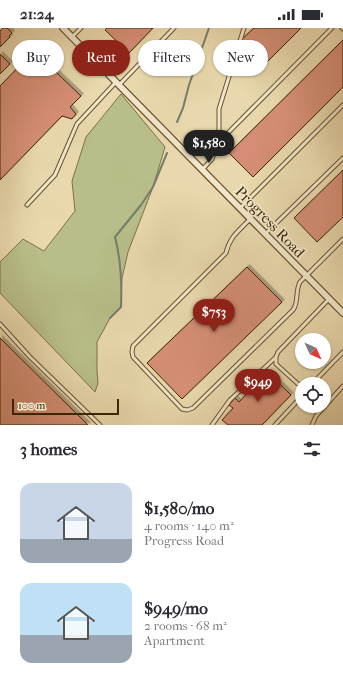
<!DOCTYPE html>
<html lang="en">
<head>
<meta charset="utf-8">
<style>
	:root { --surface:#fff; --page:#f2f2f3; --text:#2b2b33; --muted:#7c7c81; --accent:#8f2418 }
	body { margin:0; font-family:"IM FELL French Canon",serif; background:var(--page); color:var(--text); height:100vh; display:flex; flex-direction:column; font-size:15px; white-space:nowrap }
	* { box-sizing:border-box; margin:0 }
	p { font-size:13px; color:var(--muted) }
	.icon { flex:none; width:22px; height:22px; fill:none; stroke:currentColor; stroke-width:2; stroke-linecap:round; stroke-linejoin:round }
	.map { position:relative; height:397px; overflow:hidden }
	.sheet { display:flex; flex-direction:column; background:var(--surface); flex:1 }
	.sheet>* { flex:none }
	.banner { position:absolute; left:12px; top:12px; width:319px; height:36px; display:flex; gap:8px }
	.needle { width:26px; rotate:134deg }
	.tools { position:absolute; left:295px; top:305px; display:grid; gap:8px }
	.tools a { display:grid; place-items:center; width:36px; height:36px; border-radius:50%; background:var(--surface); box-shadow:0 1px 3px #0004; font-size:20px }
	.scale { position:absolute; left:12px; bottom:10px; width:107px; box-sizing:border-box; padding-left:4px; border:2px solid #3e2604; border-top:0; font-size:11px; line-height:14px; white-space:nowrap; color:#3e2604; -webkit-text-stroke:3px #f1e6ca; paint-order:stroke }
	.price { position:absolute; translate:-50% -34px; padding:0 9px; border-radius:14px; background:var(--accent); color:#fff; font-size:13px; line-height:26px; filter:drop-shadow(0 1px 2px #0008) }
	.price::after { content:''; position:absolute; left:50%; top:24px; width:12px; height:9px; margin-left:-6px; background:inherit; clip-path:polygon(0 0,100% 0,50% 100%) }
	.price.current { background:#222; color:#fff }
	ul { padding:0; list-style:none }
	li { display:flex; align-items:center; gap:12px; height:100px; padding:0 20px }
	li span { display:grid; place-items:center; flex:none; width:112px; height:80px; border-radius:12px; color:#555 }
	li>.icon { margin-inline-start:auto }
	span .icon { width:48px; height:48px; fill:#fffc; stroke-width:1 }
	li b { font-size:17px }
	h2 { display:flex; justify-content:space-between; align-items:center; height:48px; padding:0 20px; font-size:17px }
	.tag { padding:0 14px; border-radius:18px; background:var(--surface); box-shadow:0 1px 3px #0004; font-size:14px; line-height:36px }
	.tag.current { background:var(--accent); color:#fff }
	.status { display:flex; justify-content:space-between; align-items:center; height:28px; padding:0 20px; background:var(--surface); direction:ltr }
	.status svg { height:11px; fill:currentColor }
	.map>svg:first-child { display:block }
</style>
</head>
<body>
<div class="status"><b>21:24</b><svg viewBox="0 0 49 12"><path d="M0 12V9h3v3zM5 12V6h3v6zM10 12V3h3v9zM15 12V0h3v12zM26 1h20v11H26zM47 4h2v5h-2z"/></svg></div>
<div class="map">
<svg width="343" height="397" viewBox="0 0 343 397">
	<defs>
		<filter id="shadow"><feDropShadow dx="2.5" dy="-2.5" stdDeviation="0" flood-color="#0004"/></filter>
	</defs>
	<rect width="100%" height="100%" fill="#e9d8ad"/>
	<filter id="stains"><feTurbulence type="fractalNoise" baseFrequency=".005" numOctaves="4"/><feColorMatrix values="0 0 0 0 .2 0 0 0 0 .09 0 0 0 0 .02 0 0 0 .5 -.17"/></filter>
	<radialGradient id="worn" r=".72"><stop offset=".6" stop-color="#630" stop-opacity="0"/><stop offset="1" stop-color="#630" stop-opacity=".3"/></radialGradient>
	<path fill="#b8be89" stroke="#7b7246" d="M121,66l44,53 -12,40 -25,65 -6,26 -1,29 -11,11 -13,24v29l1,12 -3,9 -95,-99v-31l23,-23 21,12 31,-40 -3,-30 14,-44z"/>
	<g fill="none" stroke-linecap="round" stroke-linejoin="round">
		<path stroke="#757e6e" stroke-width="2" d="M177,94l6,-14 6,-23 20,-57
			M110,290l11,-11c1,-25 0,-47 -6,-70l26,-32 12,-18 14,-34"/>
	</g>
	<path fill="#d58e75" stroke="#3e2604" filter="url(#shadow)" d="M3,0h4l5,5 -3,3 1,1 -10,10v-16z
		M107,0h46l-24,25 -24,-23z
		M254,0h47l-35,35 -24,-24z
		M343,12v47l-90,90 -24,-24z
		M34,23l47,45 -11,11 6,7 -4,5 -10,-3 -62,64v-94z
		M0,26l10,10 -10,10z
		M343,142v47l-26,25 -23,-24z
		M247,239l35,35 -100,97 -35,-36z
		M0,310l88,87h-88z
		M267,344l24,23 -29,30h-34l-6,-5 11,-12 -4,-3 6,-7 4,4z"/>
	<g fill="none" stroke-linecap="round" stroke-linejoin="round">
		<defs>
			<path id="service" d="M342,0l1,1
				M72,9l9,-9
				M119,57l55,-57
				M219,114v-33l25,-81
				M202,142l10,-11 7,-17 113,-114
				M27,177l28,-30 22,-51 39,-42
				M240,180l103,-103
				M250,191c-11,12 -20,17 -24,34l-93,93 -1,6 1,5 49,52 5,1 6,-2 100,-98c6,-8 2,-19 7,-28l43,-43
				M265,206l78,-76
				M0,296l30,33 70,68
				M312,356l31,-32
				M302,357l-4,-1 -22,-20v-7l2,-5 51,-53
				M212,397l18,-25 46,-43
				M275,397l27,-29
				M312,397l4,-9 27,-30"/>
			<path id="minor" d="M63,0l280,285"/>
		</defs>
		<use href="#service" stroke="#69522e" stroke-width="5"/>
		<use href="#minor" stroke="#69522e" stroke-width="8"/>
		<use href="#service" stroke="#f1e6ca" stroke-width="3"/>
		<use href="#minor" stroke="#f1e6ca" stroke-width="5.5"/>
	</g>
	<g text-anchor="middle" stroke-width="3.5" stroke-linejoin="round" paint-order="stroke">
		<g font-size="15" fill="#3e2604" stroke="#f1e6ca">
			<text transform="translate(270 194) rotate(46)" y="5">Progress Road</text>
		</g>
	</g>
	<rect width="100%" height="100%" filter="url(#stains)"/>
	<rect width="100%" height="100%" fill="url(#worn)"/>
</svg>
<div class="tools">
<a><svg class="needle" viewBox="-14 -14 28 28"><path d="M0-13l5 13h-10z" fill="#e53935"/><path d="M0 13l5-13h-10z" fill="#7c7c81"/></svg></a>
<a><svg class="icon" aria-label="locate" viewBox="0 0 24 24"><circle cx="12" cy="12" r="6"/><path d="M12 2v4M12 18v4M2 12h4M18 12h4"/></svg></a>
</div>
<div class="scale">100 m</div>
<b class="price current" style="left:209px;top:136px">$1,580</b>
<b class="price" style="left:214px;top:305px">$753</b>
<b class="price" style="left:258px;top:375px">$949</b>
<div class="banner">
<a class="tag">Buy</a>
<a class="tag current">Rent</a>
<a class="tag">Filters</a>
<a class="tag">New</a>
</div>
</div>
<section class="sheet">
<h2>3 homes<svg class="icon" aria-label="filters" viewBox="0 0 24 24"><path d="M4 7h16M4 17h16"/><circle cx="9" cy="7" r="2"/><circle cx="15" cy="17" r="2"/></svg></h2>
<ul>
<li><span style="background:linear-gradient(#c9d6e8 70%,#9aa5b1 0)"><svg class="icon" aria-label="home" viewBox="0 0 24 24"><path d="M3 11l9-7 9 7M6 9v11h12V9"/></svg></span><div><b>$1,580/mo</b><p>4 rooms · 140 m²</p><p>Progress Road</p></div></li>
<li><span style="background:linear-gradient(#bfe0f5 65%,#9aa5b1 0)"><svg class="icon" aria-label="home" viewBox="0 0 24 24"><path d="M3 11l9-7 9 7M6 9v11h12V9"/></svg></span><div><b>$949/mo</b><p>2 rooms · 68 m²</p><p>Apartment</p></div></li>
</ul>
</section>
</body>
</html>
